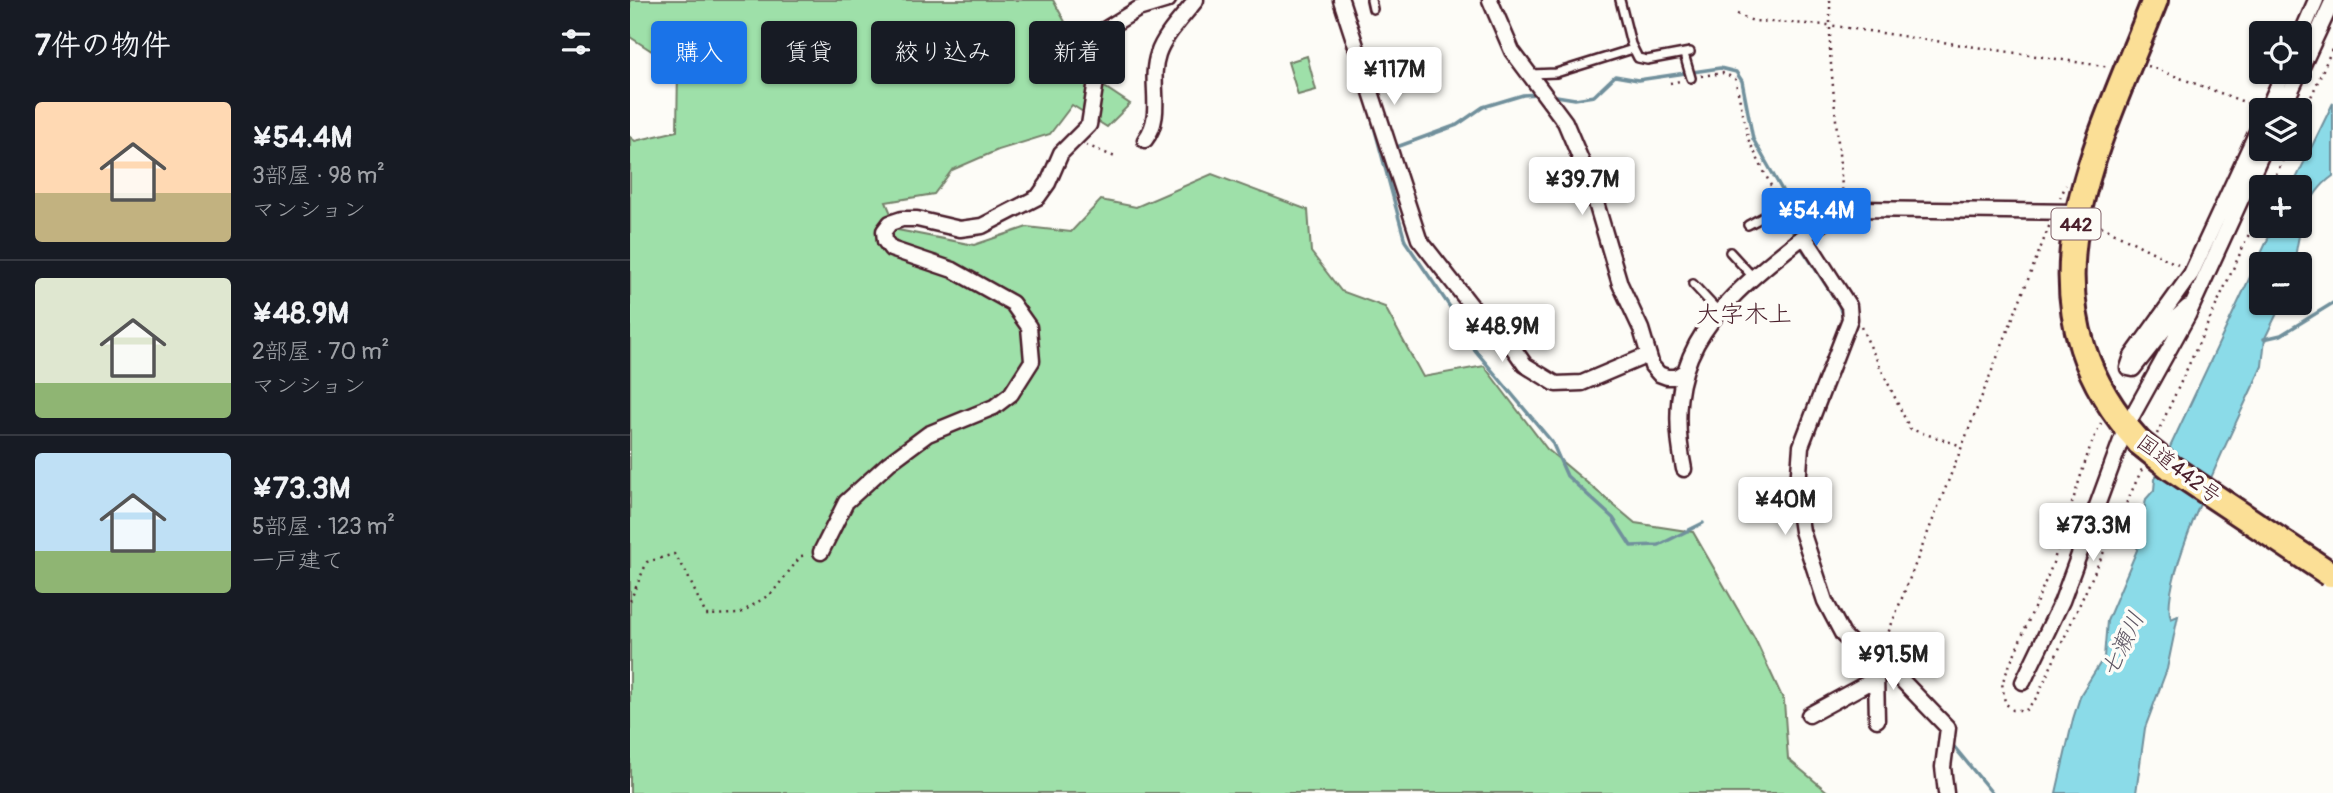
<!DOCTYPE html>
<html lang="ja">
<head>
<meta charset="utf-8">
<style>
	:root { --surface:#171b24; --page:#20242c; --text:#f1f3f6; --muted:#9ea1a6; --line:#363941; --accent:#1a73e8 }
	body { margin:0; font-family:Pangolin,"Klee One",sans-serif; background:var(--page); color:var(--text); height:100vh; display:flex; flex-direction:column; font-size:26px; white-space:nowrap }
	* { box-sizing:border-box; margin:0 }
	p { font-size:23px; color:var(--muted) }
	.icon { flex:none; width:38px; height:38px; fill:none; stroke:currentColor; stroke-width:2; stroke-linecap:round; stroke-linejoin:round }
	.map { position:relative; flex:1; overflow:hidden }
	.sheet { display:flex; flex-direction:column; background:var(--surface); width:630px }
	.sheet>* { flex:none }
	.top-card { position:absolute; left:21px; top:21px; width:665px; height:63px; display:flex; gap:14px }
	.controls { position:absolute; left:1619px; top:21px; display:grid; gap:14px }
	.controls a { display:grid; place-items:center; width:63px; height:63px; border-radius:7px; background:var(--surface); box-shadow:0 2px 5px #0004; font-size:35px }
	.price { position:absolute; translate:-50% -60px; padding:0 16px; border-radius:7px; background:#fff; color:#222; font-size:23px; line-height:46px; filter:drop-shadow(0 2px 4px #0008) }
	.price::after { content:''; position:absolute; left:50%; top:42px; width:21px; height:16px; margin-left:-10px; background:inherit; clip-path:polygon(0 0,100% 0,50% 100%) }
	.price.selected { background:var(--accent); color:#fff }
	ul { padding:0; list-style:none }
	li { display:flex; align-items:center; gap:21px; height:175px; padding:0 35px }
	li+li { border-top:2px solid var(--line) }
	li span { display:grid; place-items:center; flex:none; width:196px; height:140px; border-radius:7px; color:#555 }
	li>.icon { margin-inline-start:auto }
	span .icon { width:84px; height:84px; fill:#fffc; stroke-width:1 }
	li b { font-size:30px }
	h2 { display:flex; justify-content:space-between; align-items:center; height:84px; padding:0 35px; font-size:30px }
	.pill { padding:0 24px; border-radius:7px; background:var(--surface); box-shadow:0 2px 5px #0004; font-size:24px; line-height:63px }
	.pill.selected { background:var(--accent); color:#fff }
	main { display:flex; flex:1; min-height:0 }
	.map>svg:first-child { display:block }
</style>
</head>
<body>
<main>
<section class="sheet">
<h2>7件の物件<svg class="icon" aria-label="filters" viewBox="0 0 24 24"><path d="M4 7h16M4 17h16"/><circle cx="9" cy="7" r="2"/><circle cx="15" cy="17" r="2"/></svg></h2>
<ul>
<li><span style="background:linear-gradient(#ffd9b3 65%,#c2b280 0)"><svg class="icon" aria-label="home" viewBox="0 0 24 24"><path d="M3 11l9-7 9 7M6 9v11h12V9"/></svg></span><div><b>¥54.4M</b><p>3部屋 · 98 m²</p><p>マンション</p></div></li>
<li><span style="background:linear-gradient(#dfe7d0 75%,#8fb573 0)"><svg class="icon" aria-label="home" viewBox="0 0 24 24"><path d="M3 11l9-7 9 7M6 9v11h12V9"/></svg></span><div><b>¥48.9M</b><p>2部屋 · 70 m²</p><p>マンション</p></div></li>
<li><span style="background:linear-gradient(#bfe0f5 70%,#8fb573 0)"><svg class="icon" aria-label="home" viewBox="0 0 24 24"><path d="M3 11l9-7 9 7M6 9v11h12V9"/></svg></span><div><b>¥73.3M</b><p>5部屋 · 123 m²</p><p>一戸建て</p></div></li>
</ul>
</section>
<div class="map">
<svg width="1703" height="793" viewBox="0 0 1703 793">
	<rect width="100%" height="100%" fill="#fdfcf7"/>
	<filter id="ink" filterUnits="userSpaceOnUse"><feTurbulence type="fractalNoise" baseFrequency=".0143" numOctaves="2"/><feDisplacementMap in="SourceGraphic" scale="14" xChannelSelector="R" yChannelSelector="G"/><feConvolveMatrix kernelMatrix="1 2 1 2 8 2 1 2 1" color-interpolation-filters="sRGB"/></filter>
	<g filter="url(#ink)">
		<path fill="#9ee0a9" stroke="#74806a" stroke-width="2" d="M0,0h423l16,29 7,39 54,36 -23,23 -35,-22 -22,29 -52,16 -46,20 -18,24 -48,8 12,28 76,15 53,-18 44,5 30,-32 35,7 76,-33 96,36 3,42 30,39 44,16 38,70 61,-11 63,83 88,74 58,9 63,109 28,60 4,58 41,34h-1199v-656l5,4 42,-10 1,-63 -48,-31z
			M677,56l9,34 -18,5 -10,-33z"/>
		<path fill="#8bdbe8" stroke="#71909c" stroke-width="2" d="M1703,103v73c-29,20 -34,56 -39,88h-33v39h21l-17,35 -3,28c-20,46 -105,213 -91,253l7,-3 -11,53 -22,59 -9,65h-80l17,-74 8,-25 23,-37 3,-36 30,-71 9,-51 8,-9 1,-11 119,-253h26v-39h-8z"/>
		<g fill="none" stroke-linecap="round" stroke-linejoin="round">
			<path stroke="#71909c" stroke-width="3.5" d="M920,95l25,4 19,-3 21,-20 23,4 82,-12 16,4 6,9 11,58 29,51 4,23 9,24
				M739,108l36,133 45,66 19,36 83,99 15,34 46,42 18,28 28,-1 44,-22
				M764,148l63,-23 26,-18 40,-12 15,-1
				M1169,244l40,61 4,13
				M1634,339l17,-4 52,-32
				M1162,473l2,-23
				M1160,495l6,41 23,69
				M1321,743l41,50"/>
			<defs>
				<path id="lane" d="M741,0l2,9
					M990,0l11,44 7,14 9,2 43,-8
					M1054,54l7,24
					M901,74l25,-1 77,-24
					M1118,225l32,-17
					M1100,252l23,25
					M1063,284l25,27"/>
				<path id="street" d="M711,0l78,239 54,69 33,30 19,27 31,19 26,-1 66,-28
					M860,0l22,51 53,71 24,57 31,105 21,45 11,37 7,8 8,3h9l8,-5
					M1670,37l16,-37
					M1637,110l17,-38
					M1652,110l51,-110
					M515,140c20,-26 3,-57 13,-86 6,-19 26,-38 38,-54
					M1174,236l45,70 1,13 -49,127 -4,52 5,33 23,70 18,34 15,15 36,22 54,56 -5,39 3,26
					M1558,307l-22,20 -33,42 -5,-1 4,-12 59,-82 70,-151
					M1054,469c-22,-106 22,-155 101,-218 23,-18 45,-38 74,-42l219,3
					M191,552l25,-50 43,-39 39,-29 66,-27 17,-13 21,-33 -3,-34 -17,-24 -59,-33 -62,-21 -6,-8 -1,-10 6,-8 12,-4h15l43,10 22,-3 56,-29 10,-14 13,-30 28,-28 15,-95 34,-21 30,-9
					M1246,673l1,47
					M1393,682l39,-81 64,-174 62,-112 76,-166
					M1179,715l66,-36"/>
				<path id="highway" d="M1510,443c-131,-144 -44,-291 15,-443"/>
			</defs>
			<use href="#lane" stroke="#4a1f2b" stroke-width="12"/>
			<use href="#street" stroke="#4a1f2b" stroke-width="19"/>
			<use href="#highway" stroke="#4a1f2b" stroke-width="30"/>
			<path stroke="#4a1f2b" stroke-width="2.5" stroke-dasharray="2 5" stroke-linecap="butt" d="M1200,0v53l13,145
				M1107,14l16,7 75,4 282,42
				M1518,66l107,40
				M1071,76l23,-3 11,6 14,62 28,57
				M1040,83l10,-2
				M1670,122l33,-75
				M456,145l29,12
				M1640,187l18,-38
				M1430,198l6,-13
				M1153,218l5,13
				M1465,223l85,43
				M1231,327l49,102 52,17
				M1471,423l-11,24 -38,119 -50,117 3,20 8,7h13l11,-13 105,-228
				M1527,434l104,-226
				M0,601l17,-39 27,-8 10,14 22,47 33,-1 33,-21 29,-37 6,-1
				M1251,651l169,-427"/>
			<use href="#lane" stroke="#fdfcf7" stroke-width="7"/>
			<use href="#street" stroke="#fdfcf7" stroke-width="14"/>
			<use href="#highway" stroke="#fbdf96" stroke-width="24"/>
			<defs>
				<path id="highway-bridge" d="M1510,443l30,24 160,107"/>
			</defs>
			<use href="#highway-bridge" stroke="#4a1f2b" stroke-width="30" stroke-linecap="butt"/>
			<use href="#highway-bridge" stroke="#fbdf96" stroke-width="24"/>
		</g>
	</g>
	<g text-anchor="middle" stroke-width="7" stroke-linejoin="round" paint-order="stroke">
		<rect fill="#fdfcf7" stroke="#806168" stroke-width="2" x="1421.5" y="208.5" width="49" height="31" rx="5"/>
		<g font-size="19" font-weight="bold" fill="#4a1f2b">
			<text x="1446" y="231">442</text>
		</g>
		<g font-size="21" fill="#4a1f2b" stroke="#fdfcf7">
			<text transform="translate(1549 469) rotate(37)" y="7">国道442号</text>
		</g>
		<g font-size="23" font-style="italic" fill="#5e5764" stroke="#fdfcf7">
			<text transform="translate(1492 644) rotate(-64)" y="8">七瀬川</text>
		</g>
		<g font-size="24" fill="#4a1f2b" stroke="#fdfcf7">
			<text x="1114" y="322">大字木上</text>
		</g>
	</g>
</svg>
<div class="controls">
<a><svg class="icon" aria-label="locate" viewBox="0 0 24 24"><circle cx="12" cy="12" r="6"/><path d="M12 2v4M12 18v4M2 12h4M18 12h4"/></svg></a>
<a><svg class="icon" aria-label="layers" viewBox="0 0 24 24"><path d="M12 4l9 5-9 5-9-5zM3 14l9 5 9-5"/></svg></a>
<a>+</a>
<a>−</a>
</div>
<b class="price" style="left:764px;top:107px">¥117M</b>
<b class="price" style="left:952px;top:217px">¥39.7M</b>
<b class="price selected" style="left:1186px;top:248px">¥54.4M</b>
<b class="price" style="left:872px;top:364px">¥48.9M</b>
<b class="price" style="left:1155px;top:537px">¥40M</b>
<b class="price" style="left:1463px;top:563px">¥73.3M</b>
<b class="price" style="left:1263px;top:692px">¥91.5M</b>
<div class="top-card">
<a class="pill selected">購入</a>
<a class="pill">賃貸</a>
<a class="pill">絞り込み</a>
<a class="pill">新着</a>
</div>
</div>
</main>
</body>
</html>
